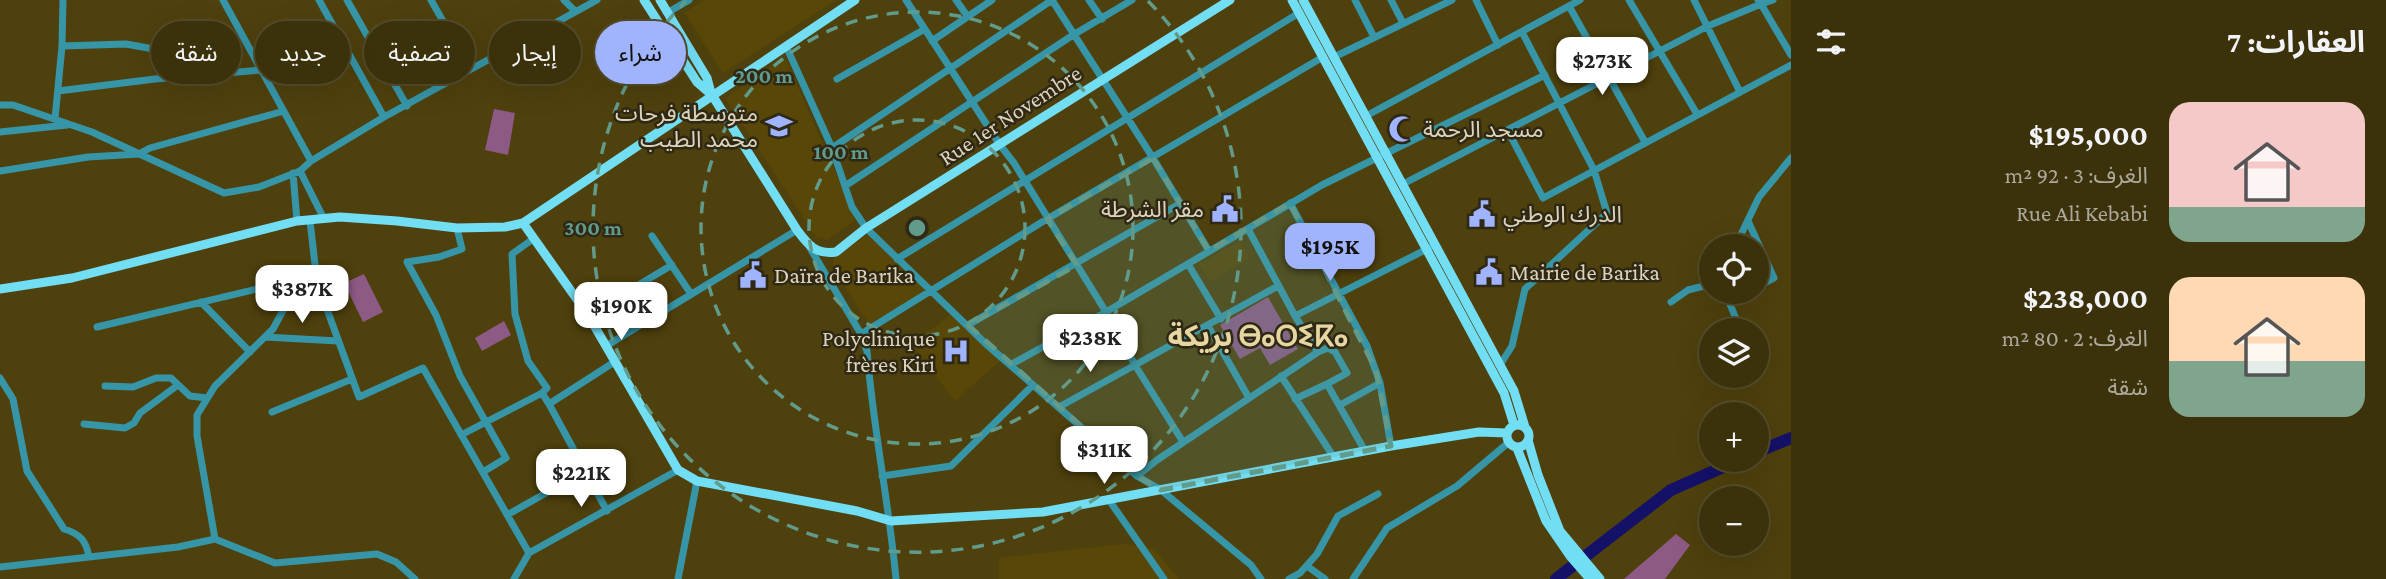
<!DOCTYPE html>
<html lang="ar">
<head>
<meta charset="utf-8">
<style>
	:root { --surface:#3b310a; --page:#463d18; --text:#f1f3f6; --muted:#aca99c; --line:#544c2b; --accent:#a0b3fd }
	body { margin:0; font-family:"Crimson Pro","Noto Sans Arabic","Noto Sans Tifinagh",serif; background:var(--page); color:var(--text); direction:rtl; height:100vh; display:flex; flex-direction:column; font-size:26px; white-space:nowrap }
	* { box-sizing:border-box; margin:0 }
	p { font-size:23px; color:var(--muted) }
	.icon { flex:none; width:38px; height:38px; fill:none; stroke:currentColor; stroke-width:2; stroke-linecap:round; stroke-linejoin:round }
	.map { position:relative; flex:1; overflow:hidden; direction:ltr }
	.side { display:flex; flex-direction:column; background:var(--surface); width:595px }
	.side>* { flex:none }
	.top-card { position:absolute; left:21px; top:21px; width:665px; height:63px; direction:rtl; display:flex; gap:14px }
	.buttons { position:absolute; left:1699px; top:234px; display:grid; gap:14px }
	.buttons a { display:grid; place-items:center; width:70px; height:70px; border-radius:50%; background:var(--surface); box-shadow:0 7px 28px #0002,0 0 0 2px var(--line); font-size:35px }
	.price { position:absolute; translate:-50% -60px; padding:0 16px; border-radius:14px; background:#fff; color:#222; font-size:23px; line-height:46px; filter:drop-shadow(0 2px 4px #0008) }
	.price::after { content:''; position:absolute; left:50%; top:42px; width:21px; height:16px; margin-left:-10px; background:inherit; clip-path:polygon(0 0,100% 0,50% 100%) }
	.price.on { background:var(--accent); color:#111 }
	ul { padding:0; list-style:none }
	li { display:flex; align-items:center; gap:21px; height:175px; padding:0 21px }
	li span { display:grid; place-items:center; flex:none; width:196px; height:140px; border-radius:21px; color:#555 }
	li>.icon { margin-inline-start:auto }
	span .icon { width:84px; height:84px; fill:#fffc; stroke-width:1 }
	li b { font-size:30px }
	h2 { display:flex; justify-content:space-between; align-items:center; height:84px; padding:0 21px; font-size:30px }
	.pill { padding:0 24px; border-radius:32px; background:var(--surface); box-shadow:0 7px 28px #0002,0 0 0 2px var(--line); font-size:24px; line-height:63px }
	.pill.on { background:var(--accent); color:#111 }
	main { display:flex; flex:1; min-height:0 }
	.map>svg:first-child { display:block }
</style>
</head>
<body>
<main>
<section class="side">
<h2>العقارات: 7<svg class="icon" aria-label="filters" viewBox="0 0 24 24"><path d="M4 7h16M4 17h16"/><circle cx="9" cy="7" r="2"/><circle cx="15" cy="17" r="2"/></svg></h2>
<ul>
<li><span style="background:linear-gradient(#f6c9c9 75%,#7fa58c 0)"><svg class="icon" aria-label="home" viewBox="0 0 24 24"><path d="M3 11l9-7 9 7M6 9v11h12V9"/></svg></span><div><b>$195,000</b><p>الغرف: 3 · 92 m²</p><p>Rue Ali Kebabi</p></div></li>
<li><span style="background:linear-gradient(#ffd9b3 60%,#7fa58c 0)"><svg class="icon" aria-label="home" viewBox="0 0 24 24"><path d="M3 11l9-7 9 7M6 9v11h12V9"/></svg></span><div><b>$238,000</b><p>الغرف: 2 · 80 m²</p><p>شقة</p></div></li>
</ul>
</section>
<div class="map">
<svg width="1791" height="579" viewBox="0 0 1791 579">
	<rect width="100%" height="100%" fill="#4f410d"/>
	<path fill="#584707" d="M704,0h132l-113,73 -39,-60z
		M785,57l71,163 -29,20 -11,-3 -91,-139z
		M869,234l58,56 -58,34 -37,-56 2,-10z
		M1240,241l10,17 -41,24 -10,-18z
		M952,313l51,45 -48,43 -43,-56z
		M1123,544l31,5 25,30h-180v-21z"/>
	<path fill="#8d5a85" d="M494,109l21,4 -7,42 -23,-5z
		M364,274l19,38 -20,10 -19,-39z
		M1268,297l30,52 -28,16 -10,-17 -20,11 -20,-34z
		M504,321l7,14 -29,16 -7,-13z
		M1676,534l14,11 -25,34h-41z"/>
	<g fill="none" stroke-linecap="round" stroke-linejoin="round">
		<path stroke="#141169" stroke-width="12" d="M1757,452l34,-14
			M1556,579l115,-89 68,-30"/>
		<path stroke="#3696a8" stroke-width="7" d="M223,0l88,161
			M319,0l65,117
			M347,0l60,106
			M431,0l39,69
			M564,0l11,11
			M906,0l94,145 14,18 92,149 29,53 143,-79
			M956,0l12,17
			M1052,0l101,158 56,93
			M1089,0l13,19
			M1355,0l19,37
			M1391,0l12,23
			M1476,0l22,45
			M1629,0l68,114
			M1694,0l46,92
			M1758,0l3,4 12,-4
			M1569,6l76,136
			M667,13l22,-13
			M932,41l60,-41
			M62,46l1,-46
			M786,46l46,102 20,59 14,21 120,116 151,132 24,14 90,75 10,14
			M1334,57l118,-57
			M837,79l88,-50
			M58,91l97,-12 106,-9
			M0,105h13l79,27 132,61 35,-6 41,-16 11,-10 73,-44 213,-117
			M1366,116l214,-116
			M55,119l7,-73 64,-2 33,6 44,1
			M1508,131l35,67 248,-133
			M0,132l67,-7
			M832,148l220,-148
			M0,171l88,-14 51,-3 11,-6 134,-37
			M300,171l24,48
			M293,173l4,48
			M1403,184l305,-158 53,-22 30,51
			M845,186l228,-151 59,-35
			M1290,203l77,143 13,37 11,63
			M310,221l7,61 -25,12 -19,35 -58,57 -18,29v21l18,103 60,24 102,-9 19,8 19,17
			M1748,221l26,57 -17,9
			M457,228l5,21 -23,8 -32,5 29,53 24,61 46,82 -23,14
			M1248,229l47,87
			M652,236l39,58
			M533,239l-21,15 3,60 13,47 19,27 -5,5 7,11
			M1735,247l24,-50 32,-39
			M810,248l51,86 6,17c6,77 22,152 29,228
			M897,259l402,-246
			M1188,264l33,55
			M317,282l42,115 64,-29 106,185
			M1725,292l16,39
			M1728,298l15,-6
			M201,302l49,50
			M1671,302l17,-12 24,-6
			M588,315l84,-50
			M968,325l213,-122
			M1208,326l41,72
			M97,327l219,-52
			M861,334l186,-115 276,-162
			M265,337l73,4
			M606,346l191,-116
			M1318,352l-23,-36 134,-68
			M1010,365l96,-53 216,-127 223,-110
			M1500,365l12,-19 13,-57 82,-76 -13,-43 -72,-138
			M1281,376l52,80
			M0,378l13,21 14,72 37,58c16,5 22,11 25,28
			M105,386l28,1 23,-9h15l19,18 17,2
			M1295,399l32,-15 38,67
			M1340,405l40,-22
			M1059,407l76,-42 48,77
			M272,412l80,-33
			M84,424l41,4 9,-5 6,-10 38,-28
			M461,435l81,-42
			M882,476l69,-10 82,-81
			M1137,476l20,-16 161,-108 10,-4 7,4 12,21 -20,11
			M1109,500l55,79
			M607,511l-58,-107 67,-43
			M507,515l78,-44
			M1307,566l18,13
			M0,567l178,-20 37,-8
			M514,579l15,-26 149,-83
			M678,579l19,-98
			M1289,579l11,-6 17,-19 21,-38 40,-22
			M1353,579l34,-51 70,-42 51,-43"/>
		<path stroke="#72def4" stroke-width="9" d="M644,0l53,82 15,13 85,135c11,15 19,25 39,22l30,-24 364,-228
			M660,0l47,78 4,15
			M1292,0l212,393 10,32
			M1303,0l211,391 11,36
			M523,223l65,92 90,155 19,11 160,30 34,10 152,-9 348,-66 88,-14 28,1
			M0,289l72,-11 225,-57 43,-4 57,4 60,7 48,-1 18,-4 332,-223
			M1507 436a11 11 0 1 1 22 0a11 11 0 1 1-22 0Z
			M1528,440l10,35 22,56 40,48
			M1517,448l29,73 24,35 20,23"/>
	</g>
	<path fill="#619b8c" fill-opacity="0.2" stroke="#619b8c" stroke-width="5" stroke-dasharray="14 9" stroke-linejoin="round" d="M1153,158l56,93 81,-48 86,167 15,76 -230,44 -24,-14 -169,-151 109,-60 -30,-46z"/>
	<g fill="none" stroke="#619b8c" stroke-width="3.5" stroke-dasharray="12 9">
		<circle cx="917" cy="228" r="108"/>
		<circle cx="917" cy="228" r="216"/>
		<path d="M1148 1A324 324 0 1 1 686 1"/>
	</g>
	<defs>
		<symbol id="school-bare" viewBox="-9 -9 18 18"><path d="M0-5L7-2L0 1L-7-2ZM-4 1L0 2.5L4 1V4Q0 6-4 4Z" fill="#a0b3fd" stroke="#2f2814" stroke-width="2.5" paint-order="stroke"/></symbol>
		<symbol id="mosque-bare" viewBox="-9 -9 18 18"><path d="M3.5-4.9A6 6 0 1 0 3.5 4.9A5 5 0 1 1 3.5-4.9Z" fill="#a0b3fd" stroke="#2f2814" stroke-width="2.5" paint-order="stroke"/></symbol>
		<symbol id="civic-bare" viewBox="-9 -9 18 18"><path d="M-.6-6.5H3V-4.5H.6V-3L4-1V1h2V6H-6V1h2V-1L-.6-3ZM-1.2 2.5V6h2.4V2.5Z" fill="#a0b3fd" stroke="#2f2814" stroke-width="2.5" paint-order="stroke"/></symbol>
		<symbol id="hospital-bare" viewBox="-9 -9 18 18"><path d="M-5-5h3v3.5h4V-5h3V5h-3V1.5h-4V5h-3Z" fill="#a0b3fd" stroke="#2f2814" stroke-width="2.5" paint-order="stroke"/></symbol>
	</defs>
	<g fill-rule="evenodd">
		<use href="#school-bare" x="760" y="107" width="38" height="38"/>
		<use href="#mosque-bare" x="1383" y="110" width="38" height="38"/>
		<use href="#civic-bare" x="1206" y="190" width="38" height="38"/>
		<use href="#civic-bare" x="1463" y="195" width="38" height="38"/>
		<use href="#civic-bare" x="1470" y="253" width="38" height="38"/>
		<use href="#civic-bare" x="734" y="256" width="38" height="38"/>
		<use href="#hospital-bare" x="937" y="332" width="38" height="38"/>
	</g>
	<g text-anchor="middle" stroke-width="5" stroke-linejoin="round" paint-order="stroke">
		<g font-size="23" fill="#dbd3ba" stroke="#2f2814" text-anchor="start">
			<text x="758" y="121" text-anchor="end">متوسطة فرحات<tspan x="758" dy="26">محمد الطيب</tspan></text>
			<text x="1423" y="137">مسجد الرحمة</text>
			<text x="1204" y="217" text-anchor="end">مقر الشرطة</text>
			<text x="1503" y="222">الدرك الوطني</text>
			<text x="1510" y="280">Mairie de Barika</text>
			<text x="774" y="283">Daïra de Barika</text>
			<text x="935" y="346" text-anchor="end">Polyclinique<tspan x="935" dy="26">frères Kiri</tspan></text>
		</g>
		<g font-size="23" fill="#dbd3ba" stroke="#2f2814">
			<text transform="translate(1010 115) rotate(-33)" y="8">Rue 1er Novembre</text>
		</g>
		<g font-size="30" font-weight="bold" fill="#e6d6a2" stroke="#2f2814">
			<text x="1258" y="346">بريكة ⴱⴰⵔⵉⴽⴰ</text>
		</g>
	</g>
	<circle cx="917" cy="228" r="10" fill="#619b8c" stroke="#2f2814" stroke-width="3.5"/>
	<g font-size="21" text-anchor="middle" font-weight="bold" fill="#619b8c" stroke="#2f2814" stroke-width="5" stroke-linejoin="round" paint-order="stroke">
		<text x="764" y="83">200 m</text>
		<text x="841" y="159">100 m</text>
		<text x="593" y="235">300 m</text>
	</g>
</svg>
<div class="buttons">
<a><svg class="icon" aria-label="locate" viewBox="0 0 24 24"><circle cx="12" cy="12" r="6"/><path d="M12 2v4M12 18v4M2 12h4M18 12h4"/></svg></a>
<a><svg class="icon" aria-label="layers" viewBox="0 0 24 24"><path d="M12 4l9 5-9 5-9-5zM3 14l9 5 9-5"/></svg></a>
<a>+</a>
<a>−</a>
</div>
<b class="price" style="left:1602px;top:97px">$273K</b>
<b class="price on" style="left:1330px;top:283px">$195K</b>
<b class="price" style="left:302px;top:325px">$387K</b>
<b class="price" style="left:621px;top:342px">$190K</b>
<b class="price" style="left:1090px;top:374px">$238K</b>
<b class="price" style="left:1104px;top:486px">$311K</b>
<b class="price" style="left:581px;top:509px">$221K</b>
<div class="top-card">
<a class="pill on">شراء</a>
<a class="pill">إيجار</a>
<a class="pill">تصفية</a>
<a class="pill">جديد</a>
<a class="pill">شقة</a>
</div>
</div>
</main>
</body>
</html>
